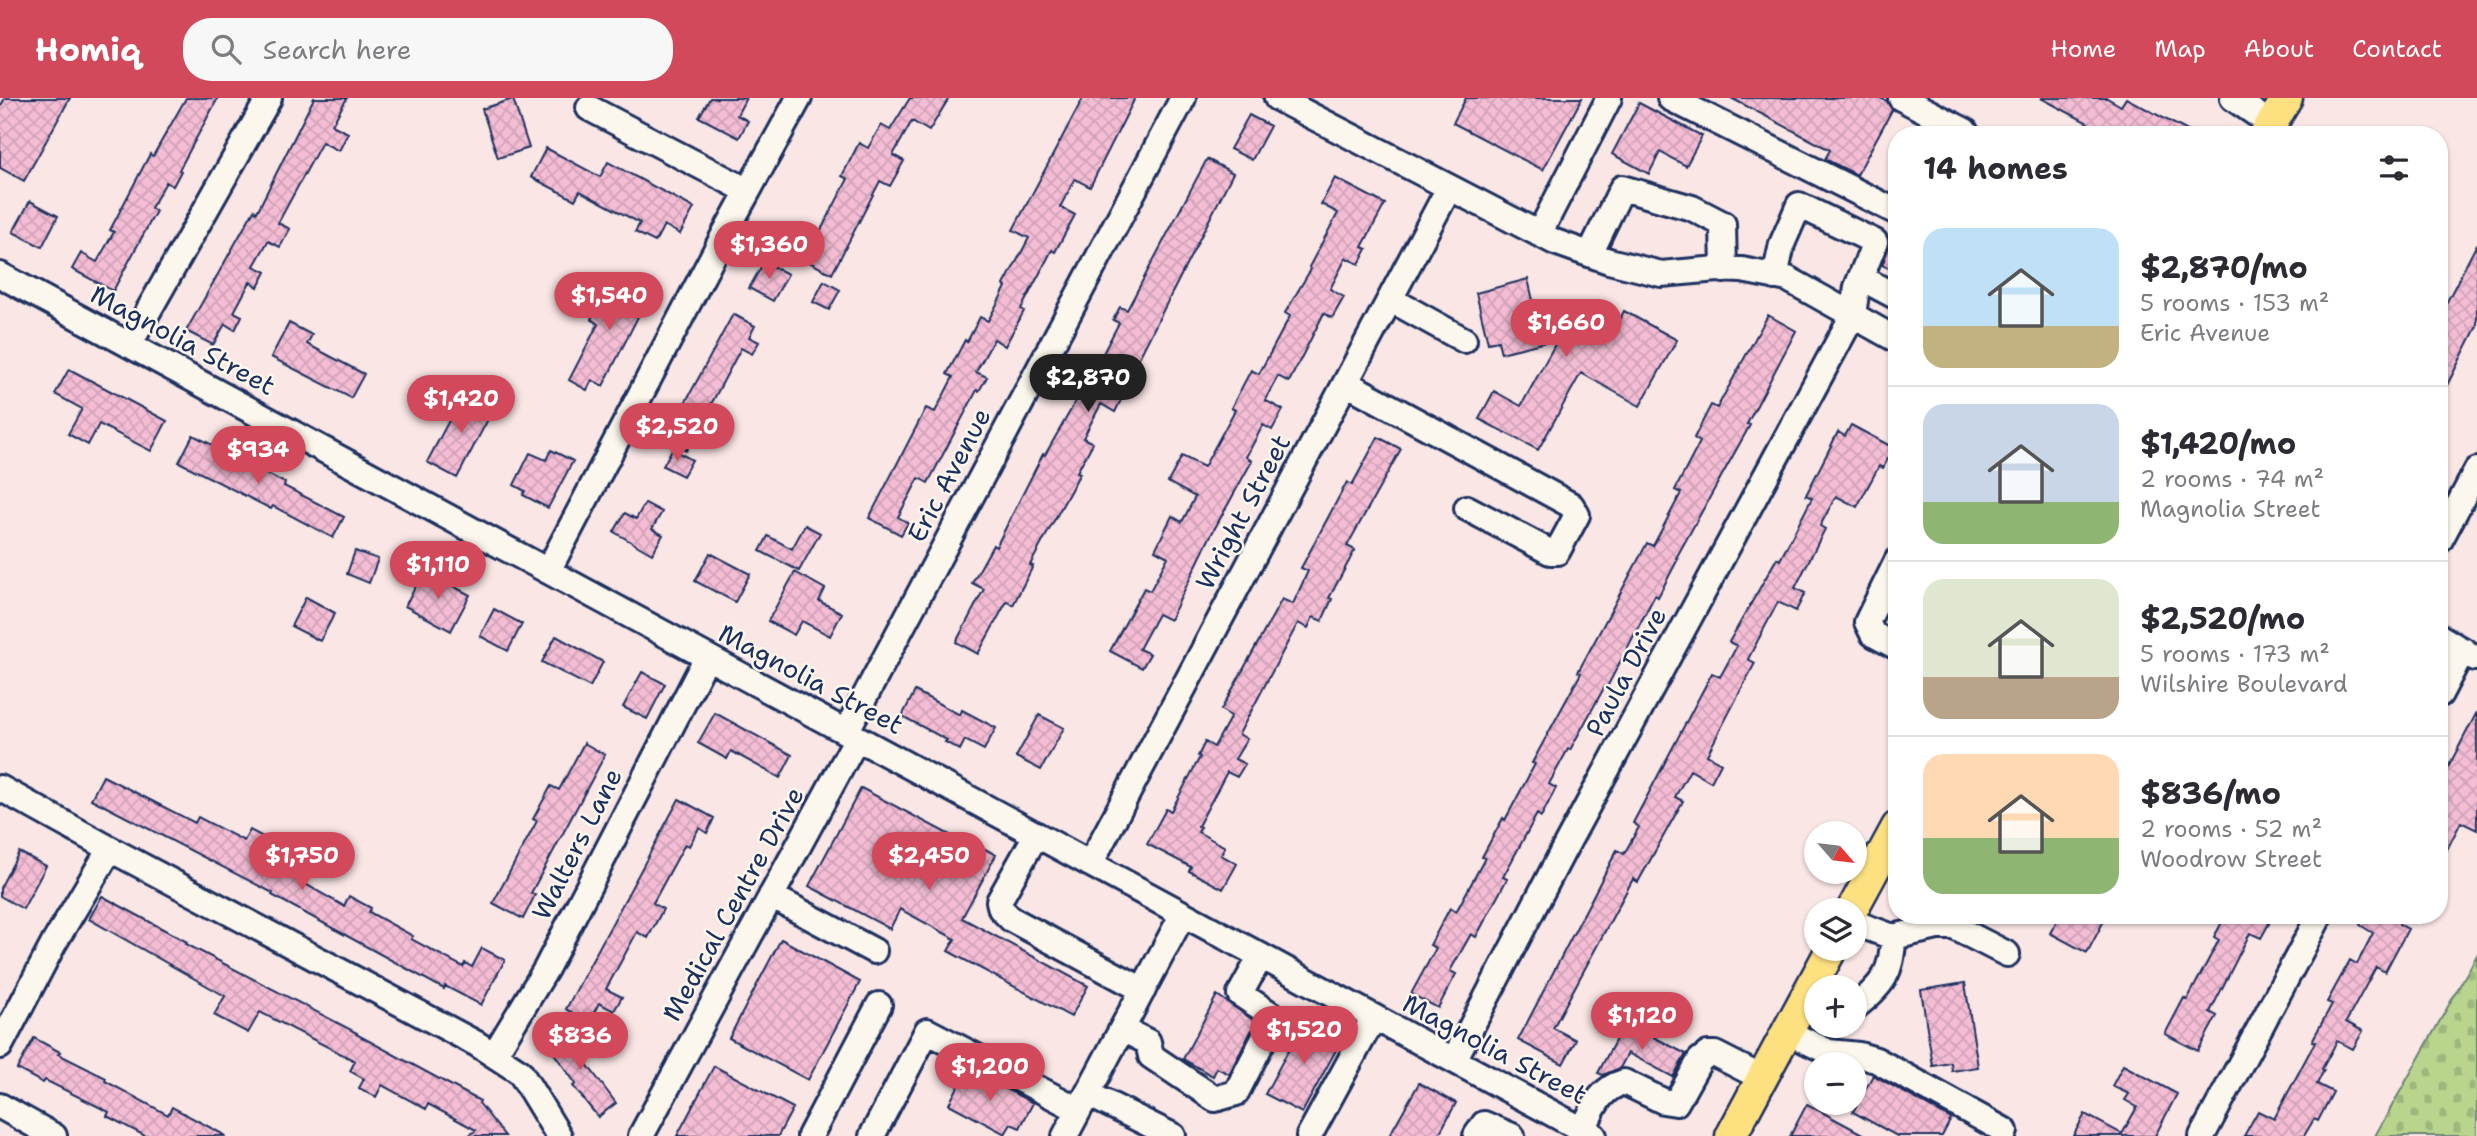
<!DOCTYPE html>
<html lang="en">
<head>
<meta charset="utf-8">
<style>
	:root { --surface:#fff; --page:#f7f7f7; --text:#2b2b33; --muted:#7c7c81; --line:#e1e1e2; --accent:#d1495b }
	body { margin:0; font-family:"Shantell Sans",sans-serif; background:var(--page); color:var(--text); height:100vh; display:flex; flex-direction:column; font-size:26px; white-space:nowrap }
	* { box-sizing:border-box; margin:0 }
	p { font-size:23px; color:var(--muted) }
	.icon { flex:none; width:38px; height:38px; fill:none; stroke:currentColor; stroke-width:2; stroke-linecap:round; stroke-linejoin:round }
	.map { position:relative; flex:1; overflow:hidden }
	.panel { position:absolute; left:1888px; top:28px; width:560px; height:798px; display:flex; flex-direction:column; background:var(--surface); border-radius:28px; box-shadow:0 2px 5px #0004 }
	.panel>* { flex:none }
	.needle { width:46px; rotate:118deg }
	.controls { position:absolute; left:1804px; top:723px; display:grid; gap:14px }
	.controls a { display:grid; place-items:center; width:63px; height:63px; border-radius:50%; background:var(--surface); box-shadow:0 2px 5px #0004; font-size:35px }
	.price { position:absolute; translate:-50% -60px; padding:0 16px; border-radius:24px; background:var(--accent); color:#fff; font-size:23px; line-height:46px; filter:drop-shadow(0 2px 4px #0008) }
	.price::after { content:''; position:absolute; left:50%; top:42px; width:21px; height:16px; margin-left:-10px; background:inherit; clip-path:polygon(0 0,100% 0,50% 100%) }
	.price.current { background:#222; color:#fff }
	ul { padding:0; list-style:none }
	li { display:flex; align-items:center; gap:21px; height:175px; padding:0 35px }
	li+li { border-top:2px solid var(--line) }
	li span { display:grid; place-items:center; flex:none; width:196px; height:140px; border-radius:21px; color:#555 }
	li>.icon { margin-inline-start:auto }
	span .icon { width:84px; height:84px; fill:#fffc; stroke-width:1 }
	li b { font-size:30px }
	h2 { display:flex; justify-content:space-between; align-items:center; height:84px; padding:0 35px; font-size:30px }
	header { display:flex; align-items:center; gap:42px; box-sizing:border-box; height:98px; padding:0 35px; background:var(--accent); color:#fff }
	header strong { font-size:33px }
	nav { display:flex; gap:38px; margin-inline-start:auto; font-size:24px }
	.search { width:490px; height:63px; background:var(--page); display:flex; align-items:center; gap:18px; box-sizing:border-box; padding:0 24px; border-radius:28px; color:var(--muted); font-size:26px }
	.map>svg:first-child { display:block }
</style>
</head>
<body>
<header>
<strong>Homiq</strong>
<div class="search"><svg class="icon" aria-label="search" viewBox="0 0 24 24"><circle cx="10" cy="10" r="6"/><path d="M15 15l6 6"/></svg>Search here</div>
<nav><a>Home</a><a>Map</a><a>About</a><a>Contact</a></nav>
</header>
<div class="map">
<svg width="2477" height="1038" viewBox="0 0 2477 1038">
	<defs>
		<pattern id="cemetery-stones" width="16" height="16" patternUnits="userSpaceOnUse" patternTransform="scale(1.75)"><rect width="16" height="16" fill="#b9d58d"/><path d="M2 7V4a2 2 0 0 1 4 0v3zM10 15v-3a2 2 0 0 1 4 0v3z" fill="#9eb77c"/></pattern>
		<pattern id="building-cross-hatch" width="8" height="8" patternUnits="userSpaceOnUse" patternTransform="scale(1.75)"><rect width="8" height="8" fill="#f4bdd4"/><path d="M0 0l8 8M0 8l8-8" fill="none" stroke="#d1a3b8"/></pattern>
	</defs>
	<rect width="100%" height="100%" fill="#f9e6e5"/>
	<filter id="ink" filterUnits="userSpaceOnUse"><feTurbulence type="fractalNoise" baseFrequency=".0143" numOctaves="2"/><feDisplacementMap in="SourceGraphic" scale="14" xChannelSelector="R" yChannelSelector="G"/><feConvolveMatrix kernelMatrix="1 2 1 2 8 2 1 2 1" color-interpolation-filters="sRGB"/></filter>
	<g filter="url(#ink)">
		<path fill="url(#cemetery-stones)" stroke="#6a8276" stroke-width="2" d="M2477,857v181h-102z"/>
		<path fill="url(#building-cross-hatch)" stroke="#1b2f5e" stroke-width="2" d="M5,0h65l-46,83 -24,-13v-61z
			M186,0h32l-39,72 2,1 -8,15 -7,-4 -15,26 5,3 -43,80 -41,-22 9,-16 16,9 17,-30 -4,-2 40,-76 3,2z
			M314,0h33l-15,27 16,8 -9,18 -17,-9 -44,81 12,6 -10,18 -12,-6 -14,25 12,6 -8,15 -8,-5 -16,30 8,4 -7,14 -10,-6 -12,21 -27,-14 68,-121 3,2z
			M710,0h36l-9,17 11,6 -9,17 -40,-21z
			M910,0h39l-20,33 -17,-10 -19,34 11,6 -14,25 -10,-5 -48,93 -27,-14 43,-81 -6,-3 17,-33 9,5 13,-23 9,5z
			M1083,0h52l-45,89 -15,-8 -15,28 15,8 -20,37 -3,-2 -31,59 3,2 -19,35 -11,-7 -18,33 11,5 -8,14 -2,-1 -49,93 -9,-5 -21,39 10,6 -7,12 -32,-17 57,-110 9,4 18,-35 -6,-3 18,-34 2,2 13,-25 8,4 18,-34 -2,-2 25,-47 -16,-8z
			M1466,0h116l-39,72 -90,-47z
			M1731,0h149l7,3 5,9 -35,65 -32,-16 5,-9z
			M2041,0h66l14,8 5,-8 69,37h-91l-18,-10 2,-2z
			M513,1l16,49 -31,10 -16,-49z
			M1639,5l63,33 -16,30 -26,-14 -11,22 -37,-20z
			M1249,17l21,11 -18,34 -22,-11z
			M546,50l54,29 8,-15 86,46 -14,26 -16,-9 -9,17 -20,-10 5,-9 -60,-32 -5,9 -44,-23z
			M1207,61l26,14 -95,187 -8,-4 -19,36 11,6 -7,14 -14,-8 -18,34 10,5 -16,29 3,1 -50,92 3,1 -20,39 -6,-4 -29,53 -22,-12 28,-53 -12,-6 21,-38 3,2 47,-93 2,1 55,-96 19,-36 -6,-3 7,-13 7,3z
			M1335,80l50,26 -23,43 5,2 -8,15 -13,-6 -16,31 14,8 -12,21 -8,-5 -35,69 -11,-6 -13,24 18,10 -11,20 -9,-5 -17,32 6,4 -42,76 -40,83 -12,-6 -19,35 11,5 -8,14 -32,-17 34,-63 6,3 18,-34 -13,-7 17,-34 10,6 13,-25 -27,-15 14,-26 22,11 31,-57 -4,-2 20,-38 8,4 31,-58 -5,-3 26,-44 -2,-2 29,-54 -17,-9z
			M30,103l28,15 -16,31 -29,-15z
			M1897,129v45l-15,-7z
			M2477,146v82l-37,73v-84z
			M764,164l24,12 -15,27 -24,-13z
			M614,178l35,19 -46,91 -11,-6 -5,10 -18,-10 29,-56 -7,-5z
			M1528,181l6,26 63,35 11,-20 9,5 7,-14 53,29 -37,66 -59,-33 -43,77 -59,-31 15,-28 27,15 37,-67 -57,14 -3,-12 -10,2 -12,-50z
			M824,183l16,9 -11,20 -16,-8z
			M733,216l22,12 -6,11 10,5 -7,12 -11,-6 -33,62 8,5 -11,21 -8,-5 -11,20 -21,-11z
			M1768,217l28,16 -49,93 3,1 -74,133 2,1 -20,38 -3,-2 -48,92 -2,-1 -35,64 -2,-1 -19,35 7,4 -15,29 -4,-3 -34,63 4,2 -31,58 -5,-3 -21,37 6,3 -18,34 -27,-14 25,-46 -6,-3 20,-37 6,4 29,-54 -3,-1 21,-39 2,2 30,-56 -3,-1 49,-90 -3,-1 20,-37 49,-92 6,3 28,-53 -6,-3 25,-48 -6,-4 17,-33 6,3z
			M289,225l23,12 -5,9 57,30 -13,24 -80,-41z
			M69,271l98,52 -16,30 -52,-27 -11,21 -20,-11 14,-25 -27,-15z
			M464,294l30,16 -37,70 -30,-16z
			M1851,327l43,23 -11,20 -4,-2 -22,41 -21,-11 -16,30 5,3 -30,59 10,5 -9,18 -18,-9 -30,57 7,4 -48,92 14,8 -10,19 -21,-12 -15,27 8,4 -45,81 -5,-3 -80,149 23,12 -13,24 -45,-24 99,-190 7,4 15,-27 -6,-4 79,-150 8,4 17,-31 -8,-4 48,-84 3,2 32,-62 -6,-3 32,-63 7,4z
			M193,337l92,48 -1,3 60,31 -11,21 -60,-32 -2,3 -92,-47z
			M1378,339l23,12 -54,97 8,4 -26,48 3,1 -10,22 -9,-4 -5,11 -10,-5 -59,111 8,5 -12,20 10,5 -8,13 -10,-5 -29,54 3,1 -3,5 27,15 -4,8 16,9 -14,25 -34,-18 2,-4 -44,-23 19,-35 5,2 29,-54 -2,-1 7,-14 9,5 17,-31 -10,-6 61,-111 11,5 15,-33 -7,-3 46,-86 5,3z
			M672,351l20,11 -9,16 -20,-10z
			M551,352l22,11 -25,47 -25,-13 2,-4 -11,-6 16,-32 16,7z
			M645,405l17,9 -10,17 11,6 -11,19 -38,-22 11,-19 11,6z
			M805,427l15,8 -21,38 -39,-20 8,-15 24,13z
			M355,453l23,8 -9,24 -22,-9z
			M710,455l40,21 -15,28 -40,-21z
			M424,473l46,24 -19,36 -46,-25z
			M795,474l30,17 -6,12 23,12 -12,23 -28,-15 -8,14 -26,-14z
			M306,499l29,16 -15,28 -29,-15z
			M494,511l28,15 -14,27 -28,-15z
			M556,538l47,26 -13,25 -48,-25z
			M642,574l23,12 -18,35 -24,-12z
			M915,593l45,24 2,-5 34,18 -12,22 -19,-10 -5,10 -15,-8 2,-2 -45,-24z
			M2477,614v118l-16,-8 -21,41v-80z
			M715,615l77,42 -12,23 -49,-27 -4,8 -29,-16z
			M1039,617l25,13 -23,42 -25,-13z
			M584,645l21,12 -74,138 4,2 -12,24 -30,-16 44,-82 -4,-2 18,-33 8,4z
			M103,678l92,47 3,-6 46,24 6,-11 34,18 -10,18 70,40 5,-10 22,12 -2,4 44,24 -2,3 52,28 2,-4 7,4 10,-19 23,12 -24,45 -36,-19 -1,3 -172,-94 1,-2 -182,-94z
			M861,690l102,54 2,-4 31,17 -34,63 126,68 -17,31 -123,-66 7,-12 -55,-30 -10,20 -81,-43z
			M679,701l35,19 -7,15 -8,-5 -10,18 -4,-2 -32,59 10,6 -15,29 -11,-6 -31,57 16,8 -8,14 -15,-8 -10,19 -23,-13z
			M19,754l27,14 -23,43 -23,-13v-8z
			M102,798l85,46 -1,2 171,89 -1,1 124,67 -1,2 26,33h-37l8,-6 -48,-26 -2,5 -44,-24 -6,12 -17,-9 5,-9 -14,-8 5,-10 -95,-49 -12,21 -34,-18 11,-19 -136,-77z
			M2060,817h47l-20,38 -37,-20z
			M2226,817h35l10,5 -10,18 -11,-5 -40,79 7,4 -19,35 -33,-17 19,-36 3,2 32,-60 -5,-3z
			M2365,817h38l-4,9 9,5 -23,43 -9,-5 -30,55 17,9 -10,18 -16,-8 -15,28 2,1 -7,14 16,8 -15,29 -4,-2 -10,17h-60l14,-25 16,8 41,-77 -3,-1 20,-37 -5,-2 23,-42 7,4 16,-31 -13,-8z
			M781,841l79,43 -52,98 -79,-42z
			M1965,885l13,84 -26,4 -1,-8 -18,3 -12,-76z
			M1217,897l39,27 -27,52 -12,-6 -4,8 -30,-17z
			M1305,921l37,20 -40,74 -37,-19z
			M1625,924l61,32 -13,23 -45,-24 -8,15 -17,7 -5,-2z
			M564,929l22,30 -3,2 33,44 -18,14 -25,-31 3,-2 -31,-43z
			M34,940l26,14 -2,2 48,24 -1,3 63,34 4,-8 54,29h-81l-38,-20 2,-4 -64,-32 -2,3 -26,-14z
			M2123,967l54,29 -22,42h-82l12,-22 37,20 15,-27 -12,-7 4,-6 -17,-8z
			M714,968l79,42 -15,28h-101z
			M967,971l66,34 -13,25 -9,-4 -6,10 -56,-30z
			M1873,977l78,44 -9,17h-45l-44,-24z
			M1419,985l37,20 -18,33h-49z
			M1807,1006l59,32h-76z"/>
		<g fill="none" stroke-linecap="round" stroke-linejoin="round">
			<defs>
				<path id="minor" d="M1277,0l278,144 54,19 52,13 57,-5 24,1 46,9 109,61
					M1670,0l227,114
					M1901,0l64,33 2,4
					M2233,0l38,26
					M589,10l159,83
					M1539,136l70,-136
					M1590,156l32,-66 70,20 31,16 1,46
					M0,177l1594,861
					M1861,180l36,19
					M1390,201l74,41
					M129,247l140,-247
					M1346,285l225,122 6,10 -20,37h-7l-83,-44
					M2440,442l37,-70
					M1897,463l-30,61 6,12 24,13
					M548,473l177,-338 74,-135
					M2440,539l35,21
					M2440,596l23,-44
					M846,634l337,-634
					M0,690l110,61 367,195 43,28 39,64
					M1036,737l-37,66 2,8 10,10 132,71
					M1090,766l359,-676
					M771,798l103,55
					M1855,825l38,14 44,-10h17l53,27
					M1855,909c27,-21 38,-35 38,-70
					M1122,931l26,13 3,14 64,43 21,-6 39,-76 -35,-23 21,-38
					M1787,934l42,20 30,3 17,5 129,71 -2,5
					M0,948l54,-103 56,-94
					M494,957l52,-86 161,-312
					M1454,962l109,-209 290,-536 4,-28 18,-45 -76,-37 -17,39 -7,33
					M1088,996l85,42
					M0,1008l54,30
					M1583,1032c10,-21 16,-41 41,-48l39,19 13,2 24,-43 8,-6h7l47,24
					M641,1038l216,-398
					M810,1038l69,-131
					M872,1038l55,-105 152,79
					M1065,1038l118,-222
					M1309,1038l65,-119
					M1476,1038l8,-12 28,12
					M2202,1038l118,-221"/>
				<path id="major" d="M2265,37l22,-37
					M1852,812l45,-83
					M1731,1038l101,-188"/>
			</defs>
			<use href="#minor" stroke="#1b2f5e" stroke-width="30"/>
			<use href="#major" stroke="#1b2f5e" stroke-width="35"/>
			<use href="#minor" stroke="#fbf7ec" stroke-width="24"/>
			<use href="#major" stroke="#fde080" stroke-width="30"/>
		</g>
	</g>
	<g text-anchor="middle" stroke-width="5" stroke-linejoin="round" paint-order="stroke">
		<g font-size="26" fill="#1b2f5e" stroke="#fbf7ec">
			<text transform="translate(183 242) rotate(28)" y="9">Magnolia Street</text>
			<text transform="translate(949 377) rotate(-62)" y="9">Eric Avenue</text>
			<text transform="translate(1243 414) rotate(-62)" y="9">Wright Street</text>
			<text transform="translate(1626 574) rotate(-62)" y="9">Paula Drive</text>
			<text transform="translate(811 581) rotate(28)" y="9">Magnolia Street</text>
			<text transform="translate(577 746) rotate(-63)" y="9">Walters Lane</text>
			<text transform="translate(733 806) rotate(-61)" y="9">Medical Centre Drive</text>
			<text transform="translate(1495 951) rotate(28)" y="9">Magnolia Street</text>
		</g>
	</g>
</svg>
<div class="controls">
<a><svg class="needle" viewBox="-14 -14 28 28"><path d="M0-13l5 13h-10z" fill="#e53935"/><path d="M0 13l5-13h-10z" fill="#7c7c81"/></svg></a>
<a><svg class="icon" aria-label="layers" viewBox="0 0 24 24"><path d="M12 4l9 5-9 5-9-5zM3 14l9 5 9-5"/></svg></a>
<a>+</a>
<a>−</a>
</div>
<b class="price" style="left:769px;top:183px">$1,360</b>
<b class="price" style="left:609px;top:234px">$1,540</b>
<b class="price" style="left:1566px;top:261px">$1,660</b>
<b class="price current" style="left:1088px;top:316px">$2,870</b>
<b class="price" style="left:461px;top:337px">$1,420</b>
<b class="price" style="left:677px;top:365px">$2,520</b>
<b class="price" style="left:258px;top:388px">$934</b>
<b class="price" style="left:438px;top:503px">$1,110</b>
<b class="price" style="left:302px;top:794px">$1,750</b>
<b class="price" style="left:929px;top:794px">$2,450</b>
<b class="price" style="left:1642px;top:954px">$1,120</b>
<b class="price" style="left:1304px;top:968px">$1,520</b>
<b class="price" style="left:580px;top:974px">$836</b>
<b class="price" style="left:990px;top:1005px">$1,200</b>
<section class="panel">
<h2>14 homes<svg class="icon" aria-label="filters" viewBox="0 0 24 24"><path d="M4 7h16M4 17h16"/><circle cx="9" cy="7" r="2"/><circle cx="15" cy="17" r="2"/></svg></h2>
<ul>
<li><span style="background:linear-gradient(#bfe0f5 70%,#c2b280 0)"><svg class="icon" aria-label="home" viewBox="0 0 24 24"><path d="M3 11l9-7 9 7M6 9v11h12V9"/></svg></span><div><b>$2,870/mo</b><p>5 rooms · 153 m²</p><p>Eric Avenue</p></div></li>
<li><span style="background:linear-gradient(#c9d6e8 70%,#8fb573 0)"><svg class="icon" aria-label="home" viewBox="0 0 24 24"><path d="M3 11l9-7 9 7M6 9v11h12V9"/></svg></span><div><b>$1,420/mo</b><p>2 rooms · 74 m²</p><p>Magnolia Street</p></div></li>
<li><span style="background:linear-gradient(#dfe7d0 70%,#b9a48a 0)"><svg class="icon" aria-label="home" viewBox="0 0 24 24"><path d="M3 11l9-7 9 7M6 9v11h12V9"/></svg></span><div><b>$2,520/mo</b><p>5 rooms · 173 m²</p><p>Wilshire Boulevard</p></div></li>
<li><span style="background:linear-gradient(#ffd9b3 60%,#8fb573 0)"><svg class="icon" aria-label="home" viewBox="0 0 24 24"><path d="M3 11l9-7 9 7M6 9v11h12V9"/></svg></span><div><b>$836/mo</b><p>2 rooms · 52 m²</p><p>Woodrow Street</p></div></li>
</ul>
</section>
</div>
</body>
</html>
